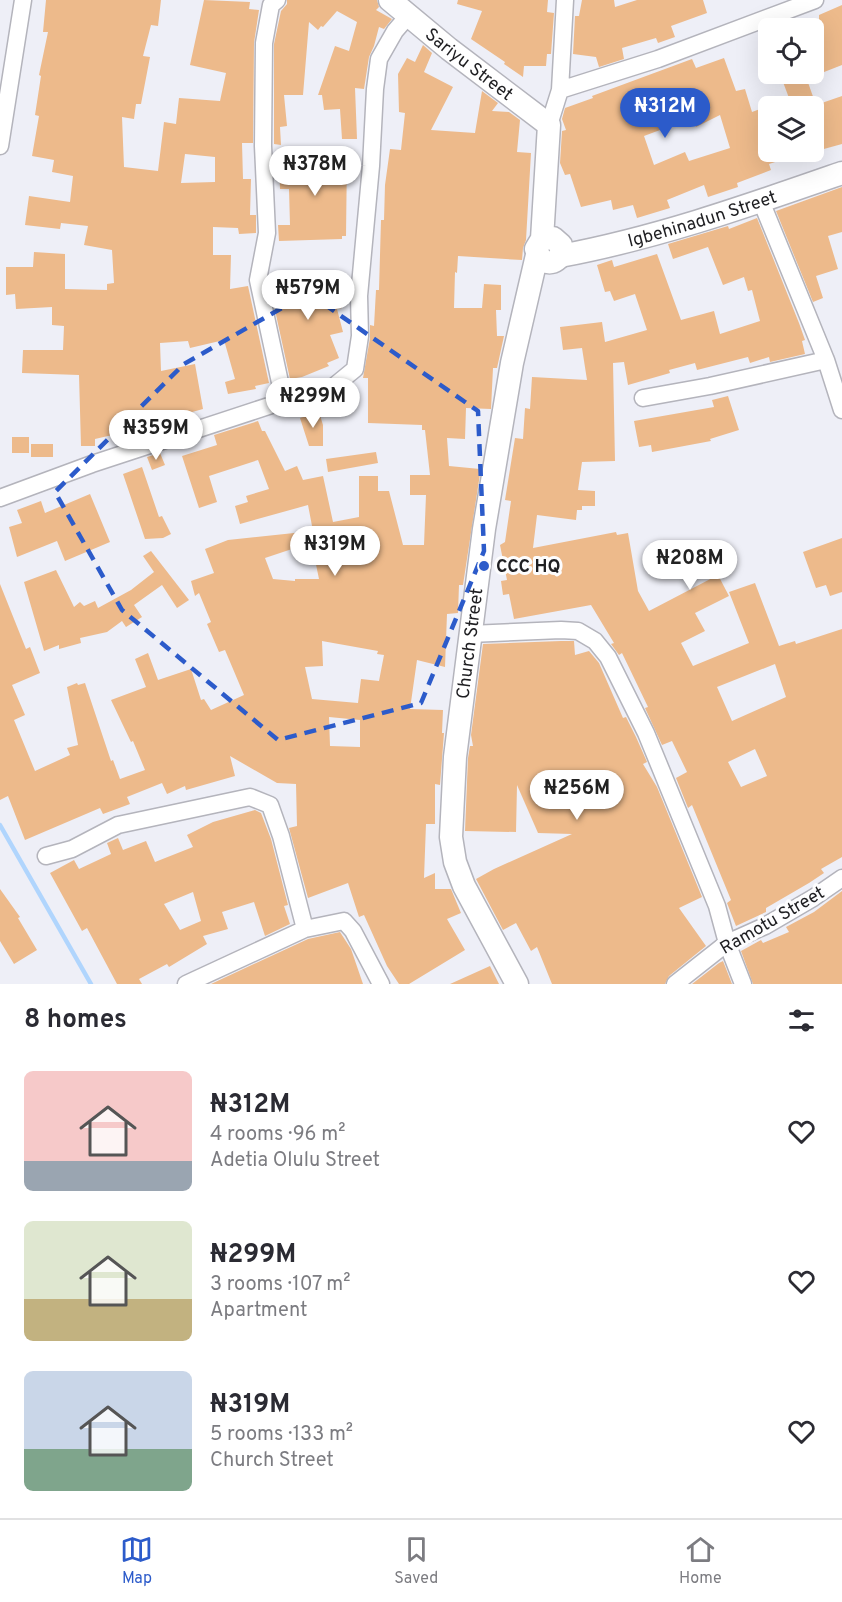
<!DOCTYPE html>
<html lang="en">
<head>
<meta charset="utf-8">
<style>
	:root { --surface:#fff; --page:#f7f7f7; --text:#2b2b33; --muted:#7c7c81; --line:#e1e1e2; --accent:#2c5bca }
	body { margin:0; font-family:Overpass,sans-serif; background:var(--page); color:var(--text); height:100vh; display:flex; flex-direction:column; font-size:22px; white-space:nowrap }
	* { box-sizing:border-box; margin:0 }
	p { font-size:20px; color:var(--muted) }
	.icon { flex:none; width:33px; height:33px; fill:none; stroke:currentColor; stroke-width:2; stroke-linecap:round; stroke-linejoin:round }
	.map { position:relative; height:984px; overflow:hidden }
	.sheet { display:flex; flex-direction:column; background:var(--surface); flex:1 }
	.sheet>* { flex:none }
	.fabs { position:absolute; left:758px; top:18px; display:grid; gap:12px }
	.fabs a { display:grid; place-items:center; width:66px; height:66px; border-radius:9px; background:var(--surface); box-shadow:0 6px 24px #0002; font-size:30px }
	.price { position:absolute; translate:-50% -51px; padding:0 14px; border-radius:21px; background:#fff; color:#222; font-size:20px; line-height:39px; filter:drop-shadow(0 2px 3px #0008) }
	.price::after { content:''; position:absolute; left:50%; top:36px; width:18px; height:14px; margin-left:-9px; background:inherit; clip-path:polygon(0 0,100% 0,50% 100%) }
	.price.current { background:var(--accent); color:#fff }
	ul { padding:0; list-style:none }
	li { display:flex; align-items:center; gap:18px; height:150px; padding:0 24px }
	li span { display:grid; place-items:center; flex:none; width:168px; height:120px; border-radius:9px; color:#555 }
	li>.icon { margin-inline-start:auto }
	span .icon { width:72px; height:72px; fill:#fffc; stroke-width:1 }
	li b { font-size:26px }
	h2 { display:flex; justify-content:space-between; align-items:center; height:72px; padding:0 24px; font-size:26px }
	.dock { display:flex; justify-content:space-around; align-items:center; height:84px; border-top:2px solid var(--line); background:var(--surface); font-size:16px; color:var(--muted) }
	.dock a { display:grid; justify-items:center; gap:3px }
	.dock .current { color:var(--accent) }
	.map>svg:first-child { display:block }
</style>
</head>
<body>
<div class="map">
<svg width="842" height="984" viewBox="0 0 842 984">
	<rect width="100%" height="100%" fill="#eeeff7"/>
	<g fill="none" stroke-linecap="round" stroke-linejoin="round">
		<path stroke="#b0d5fd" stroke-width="4.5" d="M0,825l91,159"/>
	</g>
	<path fill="#edba8b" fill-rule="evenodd" d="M46,0h115l-3,26 -7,-1 -8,31 7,1 -9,47h-5l-2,15 -12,-2 2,50 34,4 6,-49 12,2 3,-26 41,3 6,-28 -36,-8 14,-65 46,2 -1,7 10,1 -5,33 -1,100h-11l1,36h8l-1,36h6v18l-17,1 -1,-6 -25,-1v28h18l-1,34 18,-3 21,97 -14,3 1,3 -28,5 -3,-12 10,-3 -11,-39 -34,8 -2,-7 -28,2 1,28 34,-7 8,45 -36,10 -1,-3 -34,5 2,9 -39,9v7h-14l-2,-71 -57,-2 1,-23h40l1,-24 -12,-1v-18l-36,2 -1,-15 -9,1v-28h27l1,-15 31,2v35l42,1v-6l7,-1 -2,-33 -28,-5 4,-19 -27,-3 -1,6 -35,-4 4,-29 41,6 3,-26 -21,-4 2,-12 -22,-4 7,-40 -4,-1 6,-39 -2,-1 9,-43h-5zM185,154l30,3v25l-34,1z
		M287,0h90l2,7 -3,3 16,9 -8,10 -5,-2 -5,19 -5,11 -5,32 -9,-1 2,51h-15l-2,-30 -16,1 -2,-15h-4l17,-49 14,5 8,-29 -20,-11 -14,16 -2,-1 -3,4 -9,-8 -6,73h-19l3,31 -7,1 1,18 -7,-1v-100l7,-33 6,-7z
		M458,0h90l-1,12 7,1 -3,41h-4l-1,12h-22l-1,11 -19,-13 1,-2 -34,-23 11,-28 -25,-7z
		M582,0h32l1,7 22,-7h66l4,13 -36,13 4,11 -17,6 -2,-5 -34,10 2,11 -25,8 -3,-10 -23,-3 2,-38h4z
		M842,5v60l-23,9v-59z
		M423,45l9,8 -8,19 29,15 -22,43 44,3 7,-42 16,12 -6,8 17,1 11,8 -3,32 14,1 -5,87 -3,8 -1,12 -64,-4 -1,17 -2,-1 -1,36h28l2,-24 17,1v25h-5l1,26h7l-7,32h-4l-2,41 -25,-1 -1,31 -18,-1 2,28 31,3v5l-17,111h-4l-1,28 -11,1 -2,53 -28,-7 -7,49 33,1 -1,23h2l-4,52 -5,-1v40h-9l-2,54 11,-5v16h16l10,24 -14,6 18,31 -56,34h-10l-12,-18 -23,-51 -5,2 -11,-34 -40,15 -19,-70 8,-2 -1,-42 -19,-1 -47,-27 5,20 -49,14 -1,-4 -18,8 -5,-11 -35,14 3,7 -27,10 -3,-6 -75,32 -17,-44 -8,4v-216l26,65 4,-2 10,26 -28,12 13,30 -11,5 21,51 35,-16 -3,-7 11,-3 -11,-58 10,-4 1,2 7,-2 26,78 2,-1 7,19 25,-9 -12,-29 -2,1 -20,-42 35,-13 -11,-28 13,-6 10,27 33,-11 10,31 3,-1 7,11 33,-15 -19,-45 -6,2 -12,-28 4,-2 -12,-29 -4,3 -4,-15 23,-8 -9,-24 23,-9 85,-9 -5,-26 -68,19 -5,-18 13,-4 -2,-6 23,-7 -11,-29 -49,16 8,26 -18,6 -17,-52 35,-11 -3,-10 44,-14 4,10h3l20,40 12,-5 6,14 20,-4 10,46 26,-5v-41h19v15h11l14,54h21l2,-50h-16v-20h20l-5,-45h-3v-5l-54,-2v-45h-5l7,-40v-13l4,1 2,-36h3l2,-70h3l1,-35 5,-36 11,1 4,-37 -6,-1 -1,-38 9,-16 8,4zM298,547l1,5 14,-2 6,29h-24v2l-22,-2 -8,-21zM322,641l56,10 -1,3 7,1 -5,26 -18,-2 -3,24 -46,-4 -7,-32 18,-1zM329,717l31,3v27l-30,-1z
		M724,58l12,33 9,-2 7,23 16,-6v46h32v2l-31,10 2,6 -34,13 1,4 -30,10 -4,-12 -37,15 3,8 -33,10 -4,-13 -20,5 -2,-10 -30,7 -11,-33 -5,1 -5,-12 2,-32 4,-1 -4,-11 3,-11 28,-10 -1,-2 100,-37 4,9zM720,115l10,33 -41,13 -4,-9 -31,13 -10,-29 48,-18 4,9z
		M780,74h25l11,31 26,-9v48l-29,8v-46h-21z
		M347,154l-1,82h-4v3l-63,2 -1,-16h12l-1,-36h-9l-1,-32z
		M842,187v45l-14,4 10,33 -22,7 7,22 -10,4 -37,-91z
		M757,218l42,105 6,17 -3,1 3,13 -35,8 -1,-5 -19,6 -2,-6 -51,13 -2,-7 -26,7 1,3 -42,12 -4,-23 -11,1 2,98 -33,1 -4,28 17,1v15h-13v4h-5l-1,10 -39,-5 -4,33 83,-16 1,3 11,-2 10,58 11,20 69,-36 11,21 -34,17 10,18 -24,12 12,23 56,-23 -20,-51 26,-9 24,63 16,-5 1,3 46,-15v228l-21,12 3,4 -15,10 -43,25v4l-30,14 -9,-23 4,-3 -39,-95 -4,3 -12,-30 11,-6 -15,-31 -10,4 -17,-37 3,-1 -26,-54 -3,2 -8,-11 3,-1 -23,-38 -77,14 -5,-25 -6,1 -2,-14 6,-1 -7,-35 5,-3 6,-41 -6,-1 10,-62 8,1 2,-31 5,1 2,-32 55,3 -5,-32 -19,2 -3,-23 42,-5 3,20 42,-12 -12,-36 -21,7 -4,-10 -5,1 -8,-27 15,-5 2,7 43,-13 24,66 33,-9 6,23 40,-13 -8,-31 -4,1 -4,-14 -21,8 -15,-38 -35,12 -5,-15 60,-18 1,3zM775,664l11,33 -54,24 -15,-34zM755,749l12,27 -26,11 -13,-25z
		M276,274h41v6h25v28l-5,1 6,23 -13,3 9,23 -12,5 2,3 -27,11 -12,2 -15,-69 2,-1z
		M728,396l11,34 -29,9 1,2 -59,11 -1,-7 -12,2 -5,-26 80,-14 -2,-7z
		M319,412l4,13v21h-14l-9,-28z
		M12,437h17v16h-17z
		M31,444h22v13h-22z
		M376,452l2,11 -50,9 -2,-13z
		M160,453l5,12 -13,5 -5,-13z
		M142,467l17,50 3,-1 9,18 -8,4 -18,1 -22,-65z
		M90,494l20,48 -45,19 -8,-20 -40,16 -8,-30 13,-4 -5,-13 24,-9 4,12z
		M842,538v54l-12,4 -4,-11 -10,3 -13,-36z
		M151,551l38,49 -12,8 -15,-23 -28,20 8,12 -16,10 -4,-6 -15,11 -27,6 1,5 -22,6v-4l-15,6 -20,-69 32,-12 18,37 6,-5 4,4 11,-5 3,7 33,-18 23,-18 -11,-16z
		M561,641h13l1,14 14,-4 10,12 24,55 3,-1 10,20 11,25 -4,2 14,23 45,110 -23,11 27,38 -37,30 -4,8h-113l-15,-37 -6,4 -15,-28 -13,7 -27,-51 18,-10 78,-35 -34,-1 -21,-48 -1,47 -51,-1 3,-73 2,-12h3l-2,-11 12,-91z
		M255,810l6,3 10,26 17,66 -4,1 6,18 -25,12 -11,-34 -32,10 6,17 -25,7 4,8 -38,23 -2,-3 -28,15 3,5h-25l-30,-56 -5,3 -32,-58 24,-13 5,9 32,-15 -4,-11 11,-5 5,12 23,-9 9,21 38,-15 -6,-12 26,-13zM193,892l8,29 -21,9 -16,-26z
		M0,889l20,28 -2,1 19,32 -23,14 -14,-23z
		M842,891v93h-89l-12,-33 20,-11 2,3 26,-11 -3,-5 28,-15z
		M340,932l11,17 12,35h-152l97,-45z
		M723,961l9,23h-40l27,-21z
		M490,966l9,18h-49z"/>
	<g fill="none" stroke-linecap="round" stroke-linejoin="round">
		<defs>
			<path id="street" d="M277,0l-6,5 -7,38 -1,103 4,87 -9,47 26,121
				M560,90l98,-31 157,-59
				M549,125l11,-35 5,-90
				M0,146l23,-146
				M761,201l65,159 16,50
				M643,398l67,-12 116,-26
				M0,498l92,-34 192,-63 49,-14 22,-18 5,-33 -1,-40 12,-130 4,-77 4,-30 16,-28 13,-15
				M470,634l91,-4 17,1 17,10 13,16 38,76 71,173 10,37 16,41
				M46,856l26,-7 46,-24 132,-28 20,8 11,31 24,93
				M186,984l119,-55 39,-8 9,10 28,53
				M675,984l52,-41 38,-17 48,-28 29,-20"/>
			<g id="secondary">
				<path id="s1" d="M390,0l59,49 100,76 -7,114 -6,10 5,11c12,6 22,-1 20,-15l-8,-7 -11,1"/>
				<path id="s2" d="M560,256c97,-18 190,-51 282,-83"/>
				<path id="s3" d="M517,984l-53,-98 -9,-24 -4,-25 4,-80 29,-228 28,-166 25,-108"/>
			</g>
		</defs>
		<use href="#street" stroke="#b4b4bc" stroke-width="19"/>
		<use href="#secondary" stroke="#b4b4bc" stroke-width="25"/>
		<use href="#street" stroke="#fff" stroke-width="16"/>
		<use href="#secondary" stroke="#fff" stroke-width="22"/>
	</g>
	<path fill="none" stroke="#2c5bca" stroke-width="4.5" stroke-dasharray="12 8" stroke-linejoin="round" d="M308,293l170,118 6,140 -63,152 -143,37 -156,-130 -67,-118 129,-128z"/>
	<circle fill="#2c5bca" stroke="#fdfdfe" stroke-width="2" cx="484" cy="566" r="6"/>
	<g text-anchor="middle" stroke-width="6" stroke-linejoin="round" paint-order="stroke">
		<g font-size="18" fill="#1e1e21" stroke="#fdfdfe">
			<text dy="6" stroke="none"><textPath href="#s1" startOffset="102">Sariyu Street</textPath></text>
			<text dy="6" stroke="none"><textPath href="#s2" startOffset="147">Igbehinadun Street</textPath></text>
			<text dy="6" stroke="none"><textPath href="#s3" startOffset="357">Church Street</textPath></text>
			<text transform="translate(772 920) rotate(-30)" y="6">Ramotu Street</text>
		</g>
		<g font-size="18" font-weight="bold" fill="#1e1e21" stroke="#fdfdfe" text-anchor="start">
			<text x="496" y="572">CCC HQ</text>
		</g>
	</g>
</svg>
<div class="fabs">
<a><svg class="icon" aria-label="locate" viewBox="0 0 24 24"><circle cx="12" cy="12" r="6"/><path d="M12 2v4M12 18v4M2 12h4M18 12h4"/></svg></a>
<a><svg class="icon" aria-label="layers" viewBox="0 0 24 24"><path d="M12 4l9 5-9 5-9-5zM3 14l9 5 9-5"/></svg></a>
</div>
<b class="price current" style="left:665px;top:139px">₦312M</b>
<b class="price" style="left:315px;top:197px">₦378M</b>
<b class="price" style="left:308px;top:321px">₦579M</b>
<b class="price" style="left:313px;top:429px">₦299M</b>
<b class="price" style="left:156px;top:461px">₦359M</b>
<b class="price" style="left:335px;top:577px">₦319M</b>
<b class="price" style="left:690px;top:591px">₦208M</b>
<b class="price" style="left:577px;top:821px">₦256M</b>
</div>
<section class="sheet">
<h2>8 homes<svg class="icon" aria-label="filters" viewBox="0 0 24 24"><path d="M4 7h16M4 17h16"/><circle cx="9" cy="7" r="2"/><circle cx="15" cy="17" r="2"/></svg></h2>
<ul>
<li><span style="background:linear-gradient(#f6c9c9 75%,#9aa5b1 0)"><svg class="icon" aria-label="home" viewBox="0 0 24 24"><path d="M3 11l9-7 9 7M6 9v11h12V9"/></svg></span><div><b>₦312M</b><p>4 rooms · 96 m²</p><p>Adetia Olulu Street</p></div><svg class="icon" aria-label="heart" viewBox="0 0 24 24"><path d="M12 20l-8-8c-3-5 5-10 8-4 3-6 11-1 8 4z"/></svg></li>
<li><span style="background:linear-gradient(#dfe7d0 65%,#c2b280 0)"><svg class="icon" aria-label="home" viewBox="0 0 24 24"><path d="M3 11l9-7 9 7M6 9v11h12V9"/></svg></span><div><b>₦299M</b><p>3 rooms · 107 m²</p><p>Apartment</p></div><svg class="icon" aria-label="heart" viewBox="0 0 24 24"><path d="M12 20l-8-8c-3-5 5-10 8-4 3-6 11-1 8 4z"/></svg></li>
<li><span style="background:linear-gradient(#c9d6e8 65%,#7fa58c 0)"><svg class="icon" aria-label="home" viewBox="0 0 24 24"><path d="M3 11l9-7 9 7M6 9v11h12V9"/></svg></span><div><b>₦319M</b><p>5 rooms · 133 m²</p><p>Church Street</p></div><svg class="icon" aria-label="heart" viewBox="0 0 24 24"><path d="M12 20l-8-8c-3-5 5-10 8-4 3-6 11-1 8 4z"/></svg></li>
</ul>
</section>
<nav class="dock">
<a class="current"><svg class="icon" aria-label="map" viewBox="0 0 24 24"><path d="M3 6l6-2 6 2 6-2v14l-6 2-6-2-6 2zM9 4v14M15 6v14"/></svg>Map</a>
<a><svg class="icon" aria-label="saved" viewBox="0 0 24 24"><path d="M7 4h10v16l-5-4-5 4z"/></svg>Saved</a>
<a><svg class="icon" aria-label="home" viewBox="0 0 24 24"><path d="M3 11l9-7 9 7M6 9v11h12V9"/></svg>Home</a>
</nav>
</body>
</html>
